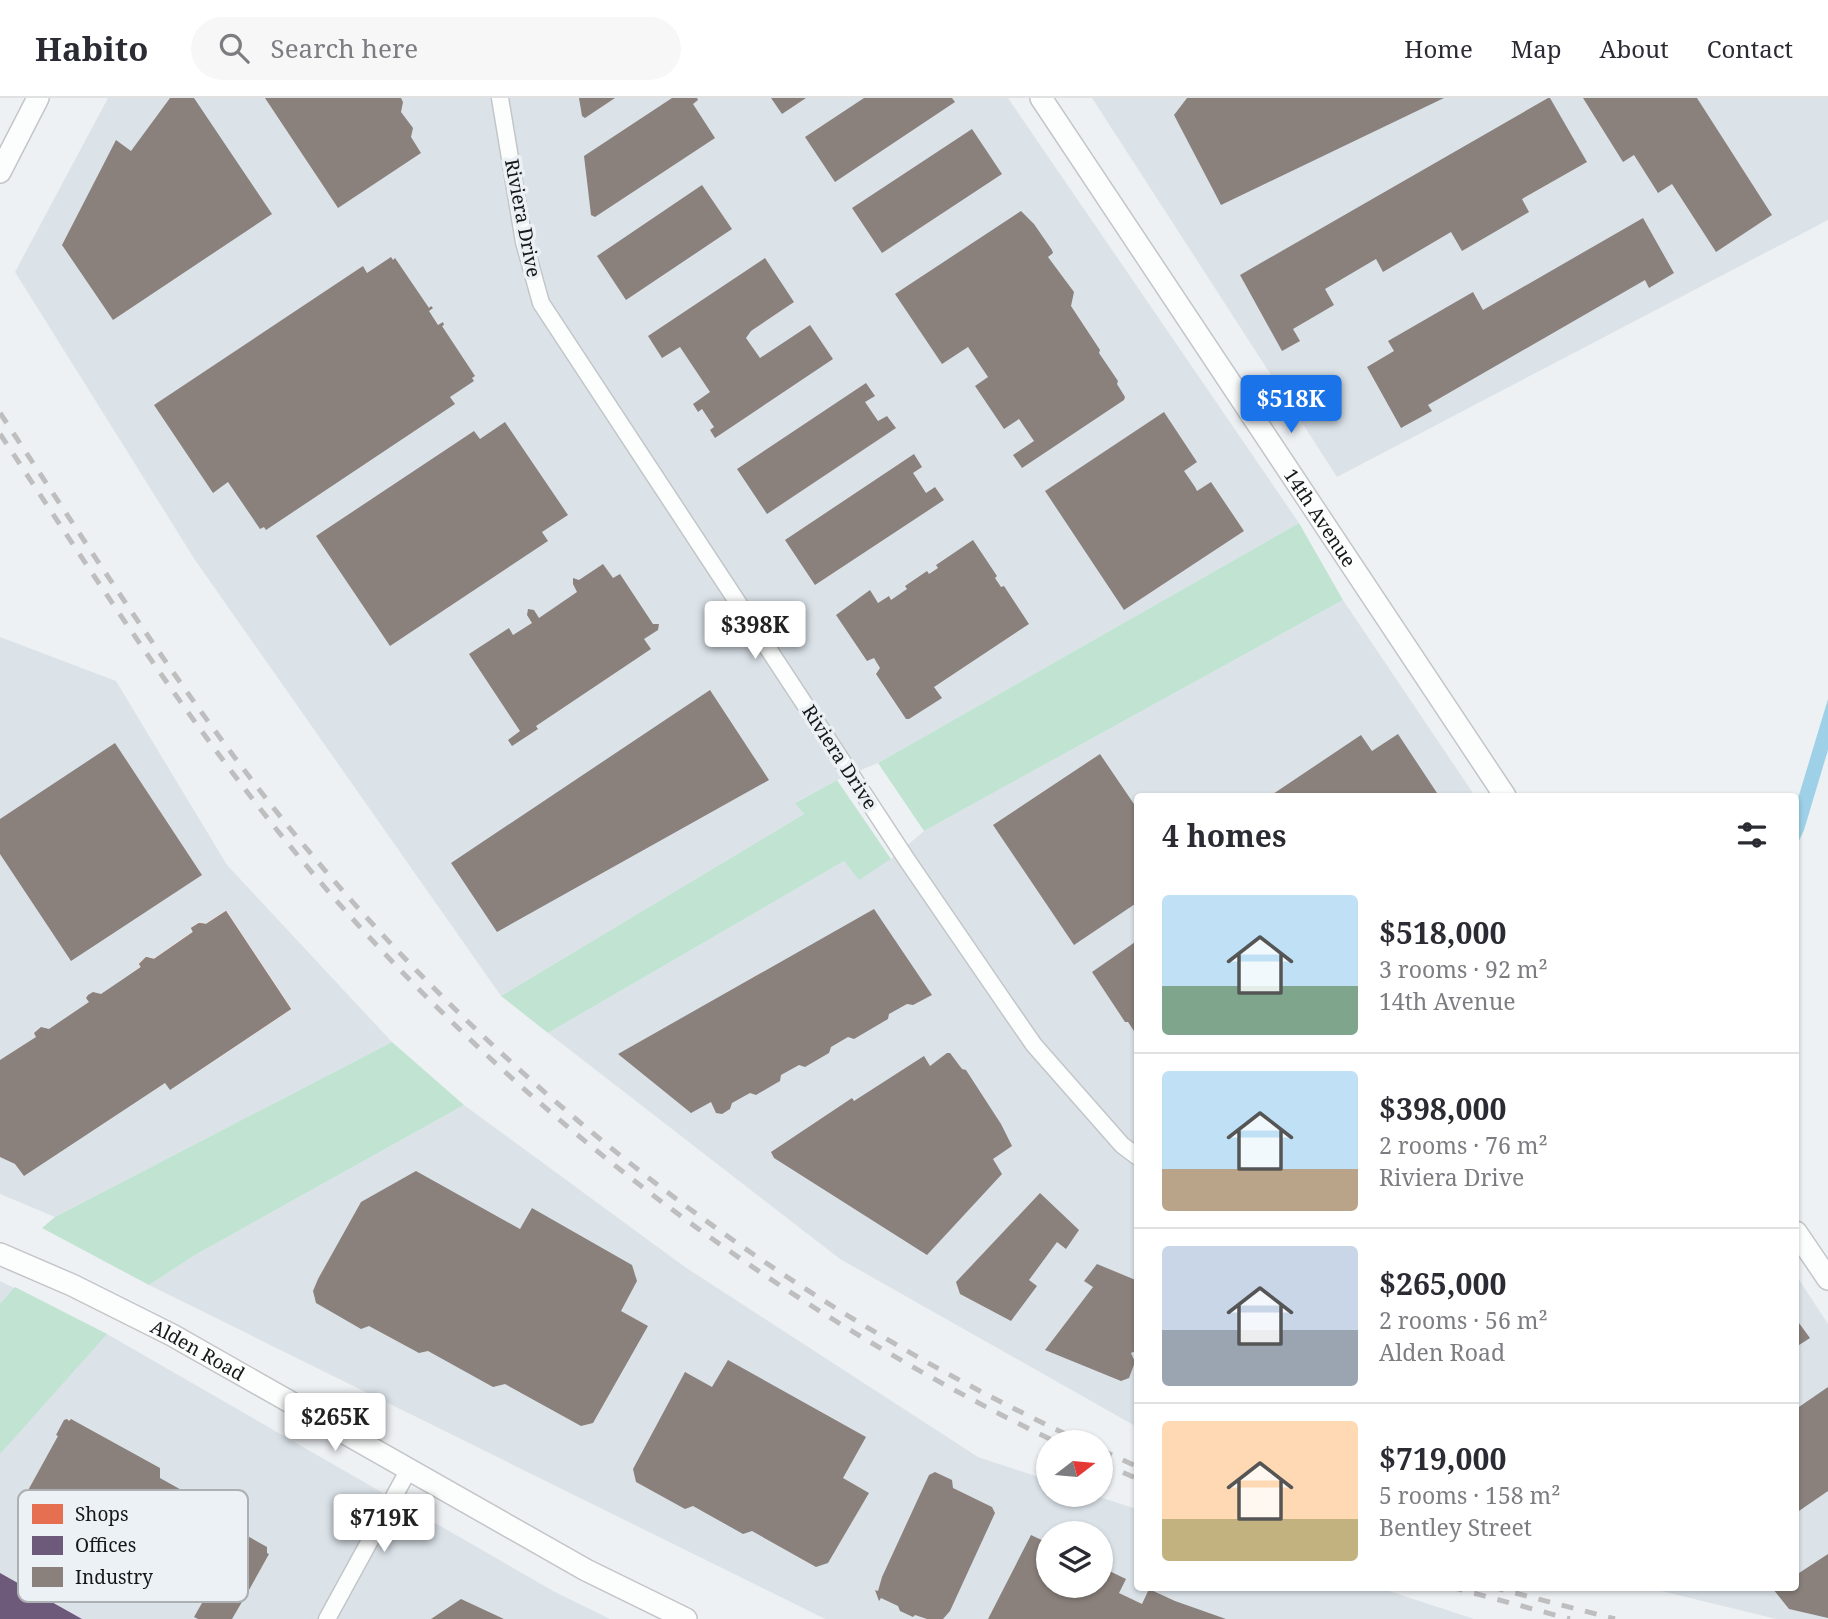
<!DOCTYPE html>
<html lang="en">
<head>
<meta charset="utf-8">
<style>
	:root { --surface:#fff; --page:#f7f7f7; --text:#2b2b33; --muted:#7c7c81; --line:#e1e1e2; --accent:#1a73e8 }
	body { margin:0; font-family:"Noto Serif",serif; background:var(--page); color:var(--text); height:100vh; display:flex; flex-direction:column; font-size:26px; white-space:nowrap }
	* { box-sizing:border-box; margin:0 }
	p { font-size:23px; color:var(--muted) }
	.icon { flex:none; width:38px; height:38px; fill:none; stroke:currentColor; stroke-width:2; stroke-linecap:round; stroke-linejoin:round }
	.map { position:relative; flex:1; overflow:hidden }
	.panel { position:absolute; left:1134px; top:695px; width:665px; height:798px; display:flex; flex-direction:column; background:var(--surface); border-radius:7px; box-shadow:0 2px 5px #0004 }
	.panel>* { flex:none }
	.needle { width:46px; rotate:74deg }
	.fabs { position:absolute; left:1036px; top:1332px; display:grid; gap:14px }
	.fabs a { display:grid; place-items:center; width:77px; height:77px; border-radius:50%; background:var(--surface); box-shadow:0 2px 5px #0004; font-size:35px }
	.price { position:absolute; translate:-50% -60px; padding:0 16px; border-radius:7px; background:#fff; color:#222; font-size:23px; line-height:46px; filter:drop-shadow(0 2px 4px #0008) }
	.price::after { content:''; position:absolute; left:50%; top:42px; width:21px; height:16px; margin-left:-10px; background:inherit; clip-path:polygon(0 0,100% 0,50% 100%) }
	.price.on { background:var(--accent); color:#fff }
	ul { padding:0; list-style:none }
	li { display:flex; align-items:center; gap:21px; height:175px; padding:0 28px }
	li+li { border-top:2px solid var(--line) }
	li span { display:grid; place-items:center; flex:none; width:196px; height:140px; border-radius:7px; color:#555 }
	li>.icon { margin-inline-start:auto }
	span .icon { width:84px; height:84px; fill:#fffc; stroke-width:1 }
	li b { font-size:30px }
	h2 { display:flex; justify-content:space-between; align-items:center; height:84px; padding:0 28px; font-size:30px }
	header { display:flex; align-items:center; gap:42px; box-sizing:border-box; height:98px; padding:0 35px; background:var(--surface); border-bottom:2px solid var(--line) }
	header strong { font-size:33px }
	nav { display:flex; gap:38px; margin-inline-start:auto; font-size:24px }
	.search { width:490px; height:63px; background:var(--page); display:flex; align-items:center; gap:18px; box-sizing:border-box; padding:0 24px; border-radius:38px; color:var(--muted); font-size:26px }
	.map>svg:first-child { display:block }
</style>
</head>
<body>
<header>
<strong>Habito</strong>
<div class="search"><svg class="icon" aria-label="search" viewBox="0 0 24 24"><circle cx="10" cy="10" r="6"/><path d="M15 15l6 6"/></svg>Search here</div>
<nav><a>Home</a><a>Map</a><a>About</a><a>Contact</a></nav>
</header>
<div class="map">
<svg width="1828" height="1521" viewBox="0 0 1828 1521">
	<rect width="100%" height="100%" fill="#eef1f4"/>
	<path fill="#dbe3e9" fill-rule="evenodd" d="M108,0h900l291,425 -421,240 -41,17 -41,22 8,12 -303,182 -306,-436 -180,-288z
		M1092,0h736v122l-491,257z
		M1343,502l132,196h-337l-1,631 -297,-168 -292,-226 296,-172 15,18 32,-20 33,-28z
		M0,539l116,44 111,184 165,177 -337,175 -55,-23z
		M464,1007l221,162 293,190 70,23v14l45,1 44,14 1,78h239l97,32h-649l-676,-334 46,-30zM1048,1435h53v53h-53z
		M1796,1177l32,49v295h-52l-131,-32h151z
		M0,1183l107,53 448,258 55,27h-610z"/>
	<path fill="#c0e3d2" d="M1299,425l44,77 -419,231 -46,-68z
		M837,682l54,79 -32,21 -15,-19 -296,172 -47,-37 303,-182 -9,-11z
		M392,944l72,63 -269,150 -46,30 -107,-57 13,-11z
		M15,1189l92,47 -107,120v-150z"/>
	<path fill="#9ed1e8" d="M1828,601v51l-24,80 -8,17v-42z"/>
	<path fill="#e76f51" d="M226,813l65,98 -108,72 -66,-97 24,-17 -2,-3 7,-7 8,2 39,-27 -2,-4 8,-5 7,1z"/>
	<path fill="#6d597a" d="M0,1475l82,46h-82z"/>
	<path fill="#8a817c" d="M170,0h24l78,116 -159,106 -51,-75 54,-105 15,11z
		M265,0h136l2,4 -2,10 12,16 -2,9 10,16 -83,55z
		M579,0h36l-30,20 -3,-2z
		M672,0h25l1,2 -5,4 22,34 -120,79 -4,-2 -7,-59z
		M771,0h35l-24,16z
		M864,0h88l3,4 -120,80 -30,-45z
		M1187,0h257l-223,107 -47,-90z
		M1548,0h2l37,64 -65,37 7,13 -67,39 -11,-19 -68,40 -7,-13 -51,30 9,16 -41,24 7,12 -18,10 -42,-76z
		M1583,0h114l75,117 -56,37 -44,-68 -14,9 -24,-38 -11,7z
		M972,31l30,45 -120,79 -30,-45z
		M702,87l30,44 -106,71 -29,-44z
		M1021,113l13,13 18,26 1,3 -5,4 26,35 -3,14 29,44 -1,3 19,28 -1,3 8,13 -1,3 -102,68 -9,-13 21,-14 -15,-22 -15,10 -29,-43 13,-9 -20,-30 -26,17 -47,-70z
		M1643,120l31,55 -25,15 -4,-8 -217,125 4,6 -31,17 -34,-61 27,-16 -6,-10 85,-49 10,18z
		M391,159l2,3 2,-2 34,50 2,-2 2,2 -4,3 9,14 5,-3 1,3 -2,1 33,50 -3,2 2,3 -24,16 5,7 -189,126 -2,-3 -4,2 -32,-47 -15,11 -59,-88 209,-139 4,7z
		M765,160l29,44 -43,29 -5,7 14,20 50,-33 23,34 -118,79 -5,-8 4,-3 -12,-18 -4,3 -5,-8 17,-12 -30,-45 -18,11 -14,-22z
		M866,285l9,13 -10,6 13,19 9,-5 9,12 -129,86 -30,-45z
		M1164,314l33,50 -13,9 11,16 2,4 14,-9 33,49 -120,79 -79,-119z
		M505,324l63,93 -26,17 6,9 -158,105 -74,-110 158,-105 6,8z
		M914,356l8,13 -9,6 13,20 9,-6 9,13 -129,85 -30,-45z
		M973,442l24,36 -2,2 6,9 3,-1 25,38 -95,63 8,11 -33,21h-3l-30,-45 4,-6 -6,-10 -7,3 -31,-46 34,-25 8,13 11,-7 2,4 16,-11 -2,-3 22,-15 2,3 9,-6 -2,-3z
		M603,466l10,14 7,-4 33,50h6l-1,6 -14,9 7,10 -115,77 2,3 -26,17 -4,-6 12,-9 -51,-77 40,-26 4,7 19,-12 -5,-8 1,-6 6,1 5,8 38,-26 -4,-8v-6l6,2z
		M710,592l59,90 -272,152 -46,-69z
		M1398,636l41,62h-169l91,-61 11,16z
		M115,645l87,132 -131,86 -71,-107v-35z
		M1100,656l38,56v92l-64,43 -81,-120z
		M874,811l58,86 -19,10 -6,-1 -18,10 -1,5 -34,20 -6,-2 -17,10 -2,6 -24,14 -6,-2 -18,10 -1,6 -24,14 -6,-2 -18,10 -2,6 -8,5 -6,-1 -5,-11 -20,11 -73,-59z
		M226,813l65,98 -121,81 -5,-7 -141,93 -9,-12 -15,-7v-97l36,-23 -2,-4 7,-6 8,2 40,-27 -3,-4 2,-3 5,-3 8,2 40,-27 -2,-3 7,-7 8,2 39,-27 -2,-4 8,-5 7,1z
		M1138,842v97l-10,-15h-3l-33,-50z
		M947,955h3l12,16 4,1 35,54 11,22 -19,13 9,15 -75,81 -153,-97 -3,-6 81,-54 2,3 70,-45 6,10z
		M416,1073l104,58 12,-21 100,57 5,16 -16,30 27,15 -55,97 -12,3 -76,-42 -12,3 -65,-36 -9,2 -50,-27 -8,3 -45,-26 -3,-12 5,-12 43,-77z
		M1040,1095l39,37 -13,19 -9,-7 -28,38 8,6 -26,35 -51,-27 -4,-12z
		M1097,1166l41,17v69l-7,3 4,9 -6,16 -8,3 -76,-31 48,-63 -9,-6z
		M1796,1221l14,19 -14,9z
		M728,1262l138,77 -23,41 26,15 -41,70 -12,4 -64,-36 -9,3 -50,-28 -8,3 -49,-27 -3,-13 52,-97 27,15z
		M1828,1289v104l-32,22v-104z
		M67,1321l2,2 2,-2 89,49v10l84,47v9l23,13v6l2,1 -20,36 -3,-2 -3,6 3,1 -14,24h-34l-4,-2 12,-21 -58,-33 -11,20 -15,-8 11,-20 -107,-61 32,-58 -2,-1 8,-15z
		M935,1374l17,8 1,8 39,19 3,6 -45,98 -7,8h-16l-12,-4 -2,2 -13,-6 -2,-5 -17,-8 -2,3 -4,-11 3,1 4,-14 47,-102z
		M1031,1437l17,8v43h53v-19l25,12 -7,14 23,11 7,-15 26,12 51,18h-238z
		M1828,1456v64l-39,-9 -16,-20 23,-2v-12z
		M461,1501l43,20h-73z"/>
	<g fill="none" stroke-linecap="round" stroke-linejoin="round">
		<defs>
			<path id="street" d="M500,0l24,144 17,61 366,557 100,146 27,39 88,100 16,12
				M327,1521l81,-148"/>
			<g id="secondary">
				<path id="s1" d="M1041,0l464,698"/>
				<path d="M0,74l38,-74"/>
				<path d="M1796,1134l32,47"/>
				<path id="s2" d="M0,1156l72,31 100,50 414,235 100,49"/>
			</g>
		</defs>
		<use href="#street" stroke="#c3c6c8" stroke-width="19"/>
		<use href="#secondary" stroke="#c3c6c8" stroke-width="24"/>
		<use href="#street" stroke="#fcfdfd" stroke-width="16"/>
		<use href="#secondary" stroke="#fcfdfd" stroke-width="21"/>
		<path stroke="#bebebf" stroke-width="5" stroke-dasharray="12 12" stroke-linecap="butt" d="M0,315c93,140 182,282 288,413 164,202 367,376 592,509 65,39 133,74 202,107
			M0,336c89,134 176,270 277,396 209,260 480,468 779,612
			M1101,1352l37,17
			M1101,1365l37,16
			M1451,1489l119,32
			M1492,1489l123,32"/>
	</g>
	<g text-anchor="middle" stroke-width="7" stroke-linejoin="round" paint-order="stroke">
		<g font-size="19" fill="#151718" stroke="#ecf1f6">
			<text transform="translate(523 120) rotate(79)" y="7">Riviera Drive</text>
			<text dy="7" stroke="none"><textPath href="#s1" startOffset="504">14th Avenue</textPath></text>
			<text transform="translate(840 659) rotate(57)" y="7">Riviera Drive</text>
			<text dy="7" stroke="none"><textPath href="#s2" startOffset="220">Alden Road</textPath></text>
		</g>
	</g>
	<rect x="18" y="1392" width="230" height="112" rx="10" fill="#ecf1f6" stroke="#acb0b3" stroke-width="2"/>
	<rect x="32" y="1406" width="31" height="20" fill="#e76f51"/>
	<rect x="32" y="1438" width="31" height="19" fill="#6d597a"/>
	<rect x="32" y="1469" width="31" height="20" fill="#8a817c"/>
	<g font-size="19" fill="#151718">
		<text x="75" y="1423">Shops</text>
		<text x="75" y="1454">Offices</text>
		<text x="75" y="1486">Industry</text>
	</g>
</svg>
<div class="fabs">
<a><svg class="needle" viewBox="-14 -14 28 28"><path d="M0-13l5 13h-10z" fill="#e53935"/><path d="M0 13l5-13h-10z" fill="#7c7c81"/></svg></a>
<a><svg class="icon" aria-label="layers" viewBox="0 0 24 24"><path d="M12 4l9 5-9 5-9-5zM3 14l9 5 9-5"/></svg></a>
</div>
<b class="price on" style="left:1291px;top:337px">$518K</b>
<b class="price" style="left:755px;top:563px">$398K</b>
<b class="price" style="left:335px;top:1355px">$265K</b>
<b class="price" style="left:384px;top:1456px">$719K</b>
<section class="panel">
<h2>4 homes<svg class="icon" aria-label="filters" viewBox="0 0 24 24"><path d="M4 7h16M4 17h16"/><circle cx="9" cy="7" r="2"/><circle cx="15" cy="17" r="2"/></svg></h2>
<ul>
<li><span style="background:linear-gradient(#bfe0f5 65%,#7fa58c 0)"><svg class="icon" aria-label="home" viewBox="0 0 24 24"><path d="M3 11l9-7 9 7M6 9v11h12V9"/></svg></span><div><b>$518,000</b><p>3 rooms · 92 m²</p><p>14th Avenue</p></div></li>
<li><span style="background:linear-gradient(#bfe0f5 70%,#b9a48a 0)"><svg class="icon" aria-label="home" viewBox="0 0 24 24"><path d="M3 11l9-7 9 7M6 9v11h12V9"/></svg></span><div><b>$398,000</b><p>2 rooms · 76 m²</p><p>Riviera Drive</p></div></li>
<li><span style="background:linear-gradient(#c9d6e8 60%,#9aa5b1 0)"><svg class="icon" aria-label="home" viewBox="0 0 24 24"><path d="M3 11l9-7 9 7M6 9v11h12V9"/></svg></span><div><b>$265,000</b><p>2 rooms · 56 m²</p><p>Alden Road</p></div></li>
<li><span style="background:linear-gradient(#ffd9b3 70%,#c2b280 0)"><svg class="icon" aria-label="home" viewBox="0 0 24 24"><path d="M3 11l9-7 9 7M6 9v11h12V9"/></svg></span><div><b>$719,000</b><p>5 rooms · 158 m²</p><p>Bentley Street</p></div></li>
</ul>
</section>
</div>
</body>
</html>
